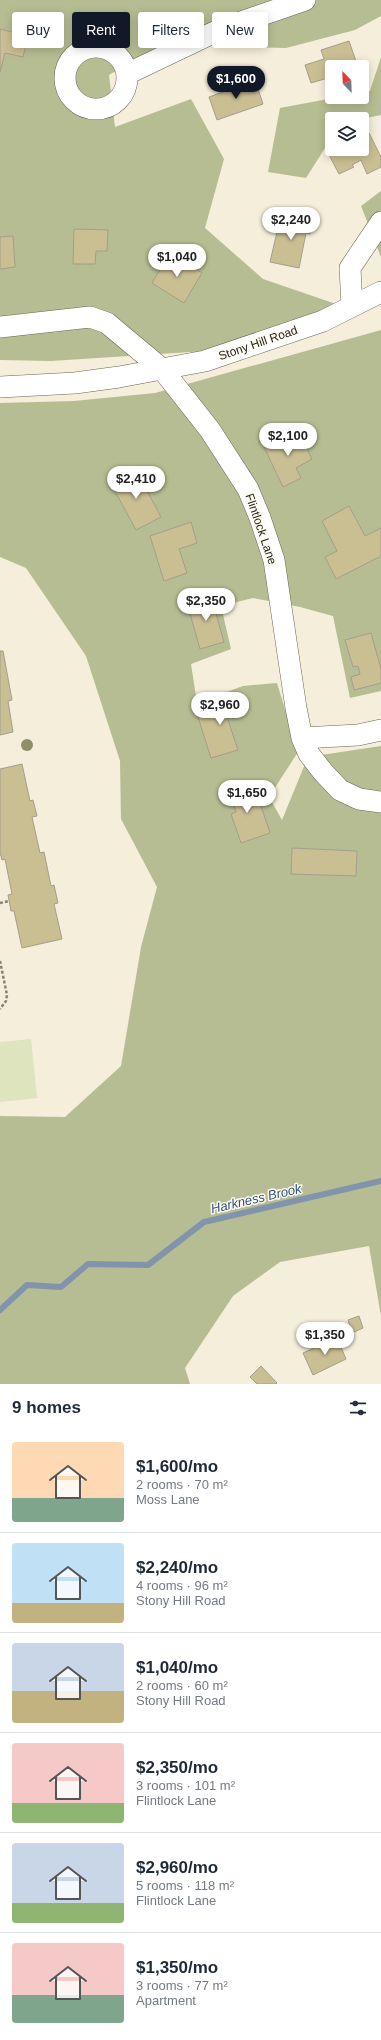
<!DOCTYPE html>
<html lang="en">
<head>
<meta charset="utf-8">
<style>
	:root { --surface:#fff; --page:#f2f2f3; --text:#1f2937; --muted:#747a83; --line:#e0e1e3; --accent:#111827 }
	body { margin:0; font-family:Arial,sans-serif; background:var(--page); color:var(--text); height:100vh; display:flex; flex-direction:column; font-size:15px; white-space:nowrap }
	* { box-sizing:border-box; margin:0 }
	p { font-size:13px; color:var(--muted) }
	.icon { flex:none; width:22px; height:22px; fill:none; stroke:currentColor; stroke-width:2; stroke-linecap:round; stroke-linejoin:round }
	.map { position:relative; height:1384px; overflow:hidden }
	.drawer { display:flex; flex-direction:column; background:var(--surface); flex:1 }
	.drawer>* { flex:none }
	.guide { position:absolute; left:12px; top:12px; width:357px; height:36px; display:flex; gap:8px }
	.needle { width:26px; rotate:337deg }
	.tools { position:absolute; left:325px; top:60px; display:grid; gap:8px }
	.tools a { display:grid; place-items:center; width:44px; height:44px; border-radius:4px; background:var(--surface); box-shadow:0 2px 10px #0003; font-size:20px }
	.price { position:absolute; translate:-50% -34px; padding:0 9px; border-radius:14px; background:#fff; color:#222; font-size:13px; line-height:26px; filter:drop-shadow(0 1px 2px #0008) }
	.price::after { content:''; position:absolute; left:50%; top:24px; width:12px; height:9px; margin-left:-6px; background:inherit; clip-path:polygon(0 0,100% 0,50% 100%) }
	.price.active { background:var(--accent); color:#fff }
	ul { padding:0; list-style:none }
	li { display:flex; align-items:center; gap:12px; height:100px; padding:0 12px }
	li+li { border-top:1px solid var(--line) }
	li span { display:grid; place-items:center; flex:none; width:112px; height:80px; border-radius:4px; color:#555 }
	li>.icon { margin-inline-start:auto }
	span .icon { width:48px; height:48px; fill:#fffc; stroke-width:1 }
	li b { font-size:17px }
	h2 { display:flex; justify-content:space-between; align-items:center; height:48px; padding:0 12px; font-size:17px }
	.pill { padding:0 14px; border-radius:4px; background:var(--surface); box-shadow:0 2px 10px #0003; font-size:14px; line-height:36px }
	.pill.active { background:var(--accent); color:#fff }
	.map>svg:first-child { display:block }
</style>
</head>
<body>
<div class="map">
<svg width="381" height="1384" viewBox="0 0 381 1384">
	<rect width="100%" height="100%" fill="#f4eeda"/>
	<path fill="#dde4be" d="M31,1039l6,59 -37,4v-60z"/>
	<path fill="#b6bd92" d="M0,0h381v16l-26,14 -69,18 -51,-1 -67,-6 -59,34 6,52 76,-28 33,60 -19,69 58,51 73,25 -115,46 -170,11 -51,-1z
		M381,57v58l-20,4h-29v18l-26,41 -38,-6 12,-64 59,-11h23v-4l8,-2z
		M381,191v66l-20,-51z
		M381,330v361l-31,7 -17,-82 -33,-9 -47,-9 -32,8 10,43 -40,15 6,39 46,-17 34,-3 21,69 -29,45 13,23 23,-56 16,-9 60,-9v570l-12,-70 -89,16 -47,34 -48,72 5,16h-190v-268l65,1 56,-51 20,-119 16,-60 -36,-68 -1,-58 -34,-105 -60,-88 -26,-11v-154l74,-2 81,-8z"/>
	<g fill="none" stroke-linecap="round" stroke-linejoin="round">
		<path stroke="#8294ac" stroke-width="6" d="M0,1310l27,-25 34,2 27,-23 60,1 56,-43 177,-41"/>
	</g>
	<path fill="#cabe93" stroke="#a49e8c" d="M0,29l28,7 -5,21 -18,-4 -5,19z
		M349,41l9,26h-26v15l-1,-5 -20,6 -6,-18 19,-6 -3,-9z
		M255,80l8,24 -46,16 -8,-23z
		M369,133l12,24v10l-14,7 -6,-14 -9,5 2,2 -15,7 -11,-21 9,-4h25v-12z
		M297,213l16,3 -3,18 -4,-1 -7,35 -29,-6 10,-43 15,3z
		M74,229l34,1 -1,21h-11l-1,13h-22z
		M13,236l2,31 -15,2v-32z
		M170,253l32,20 -18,30 -32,-20z
		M298,430l14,29 -16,9 5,10 -18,9 -19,-40z
		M129,472l4,7 6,-3 22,41 -25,13 -26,-48z
		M349,506l16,30 16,-8v28l-45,23 -11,-22 12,-6 -15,-30z
		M191,522l6,21 -18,6 8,24 -23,8 -14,-45z
		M211,596l13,46 -24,7 -13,-46z
		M371,633l10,36v14l-27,7 -3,-13 9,-3 -2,-8 -5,1 -8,-27z
		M0,651h3l9,49 -4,1 5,31 -13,3z
		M236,693l5,17 -15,4 12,36 -27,8 -14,-44 20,-6 -2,-9z
		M22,764l8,37 3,-1 4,16 -5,1 8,36 4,-1 7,34 3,-1 4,18 -4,1 8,35 -40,9 -8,-37h-3l-3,-16 4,-1 -7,-35 -3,1 -2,-8v-83z
		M245,780l9,25 6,-2 10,30 -29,10 -10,-29 5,-2 -9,-25z
		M292,848l65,3 -1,25 -65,-2z
		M359,1316l4,12 -11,5 -4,-13z
		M337,1338l9,21 -33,16 -10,-22z
		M261,1366l16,17 -1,1h-19l-7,-7z"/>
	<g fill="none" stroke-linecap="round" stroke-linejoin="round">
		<defs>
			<path id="minor" d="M65 78a31 31 0 1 1 62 0a31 31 0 1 1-62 0Z
				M127,74l94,-45 84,-29
				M352,306l-2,-38 31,-46
				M0,327l90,-10 17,6 55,46 48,61 38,59 12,29 14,42 22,148 6,30 7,16 14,18 17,18 19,9 22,3
				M0,387l75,-4 44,-6 86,-16 118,-40 58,-29
				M302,738l56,-3 23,-5"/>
		</defs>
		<use href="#minor" stroke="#6a6554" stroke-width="22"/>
		<path stroke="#868275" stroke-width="2.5" stroke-dasharray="3 2" stroke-linecap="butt" d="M0,903l9,-2
			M0,961l7,34 -1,6 -6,8"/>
		<use href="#minor" stroke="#fff" stroke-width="21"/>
	</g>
	<circle fill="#8f8f6a" cx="27" cy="745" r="6"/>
	<g text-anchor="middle" stroke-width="3" stroke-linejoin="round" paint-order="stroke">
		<g font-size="12" fill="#25231c" stroke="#fffbf0">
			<text transform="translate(258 343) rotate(-19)" y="4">Stony Hill Road</text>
			<text transform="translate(261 529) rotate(71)" y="4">Flintlock Lane</text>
		</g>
		<g font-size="13" font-style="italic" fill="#2e5281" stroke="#fffbf0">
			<text transform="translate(256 1198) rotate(-13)" y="5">Harkness Brook</text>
		</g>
	</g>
</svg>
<div class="tools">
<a><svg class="needle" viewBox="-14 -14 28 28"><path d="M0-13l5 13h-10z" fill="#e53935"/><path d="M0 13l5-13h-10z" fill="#747a83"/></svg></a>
<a><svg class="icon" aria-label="layers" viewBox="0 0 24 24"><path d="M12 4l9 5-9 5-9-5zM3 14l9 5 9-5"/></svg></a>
</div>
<b class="price active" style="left:236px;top:100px">$1,600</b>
<b class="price" style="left:291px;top:241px">$2,240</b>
<b class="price" style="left:177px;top:278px">$1,040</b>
<b class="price" style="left:288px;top:457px">$2,100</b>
<b class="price" style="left:136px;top:500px">$2,410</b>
<b class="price" style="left:206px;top:622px">$2,350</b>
<b class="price" style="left:220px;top:726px">$2,960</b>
<b class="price" style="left:247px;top:814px">$1,650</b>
<b class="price" style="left:325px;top:1356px">$1,350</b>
<div class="guide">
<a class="pill">Buy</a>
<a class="pill active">Rent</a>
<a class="pill">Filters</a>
<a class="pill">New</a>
</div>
</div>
<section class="drawer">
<h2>9 homes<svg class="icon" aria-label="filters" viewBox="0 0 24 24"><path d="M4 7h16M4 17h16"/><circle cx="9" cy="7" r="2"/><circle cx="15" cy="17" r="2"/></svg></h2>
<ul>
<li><span style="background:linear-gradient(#ffd9b3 70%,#7fa58c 0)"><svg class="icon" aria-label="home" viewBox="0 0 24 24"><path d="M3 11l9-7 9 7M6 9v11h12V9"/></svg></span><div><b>$1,600/mo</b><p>2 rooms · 70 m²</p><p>Moss Lane</p></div></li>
<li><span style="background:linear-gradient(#bfe0f5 75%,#c2b280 0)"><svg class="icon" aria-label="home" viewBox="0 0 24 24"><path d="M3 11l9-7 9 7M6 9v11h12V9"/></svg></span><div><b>$2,240/mo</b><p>4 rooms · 96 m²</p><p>Stony Hill Road</p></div></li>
<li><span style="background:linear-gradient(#c9d6e8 60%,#c2b280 0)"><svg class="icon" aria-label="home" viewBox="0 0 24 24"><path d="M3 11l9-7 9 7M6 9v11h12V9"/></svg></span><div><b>$1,040/mo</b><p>2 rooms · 60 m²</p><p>Stony Hill Road</p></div></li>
<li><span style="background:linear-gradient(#f6c9c9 75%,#8fb573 0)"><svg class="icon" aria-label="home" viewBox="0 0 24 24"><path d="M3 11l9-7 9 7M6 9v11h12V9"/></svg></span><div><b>$2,350/mo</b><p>3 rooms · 101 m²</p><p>Flintlock Lane</p></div></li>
<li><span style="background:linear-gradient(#c9d6e8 75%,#8fb573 0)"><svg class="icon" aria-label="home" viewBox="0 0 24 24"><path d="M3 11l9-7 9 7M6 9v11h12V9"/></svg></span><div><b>$2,960/mo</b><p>5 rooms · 118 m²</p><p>Flintlock Lane</p></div></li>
<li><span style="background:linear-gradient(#f6c9c9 65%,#7fa58c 0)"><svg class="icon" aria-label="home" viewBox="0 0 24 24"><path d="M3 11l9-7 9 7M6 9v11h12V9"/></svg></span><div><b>$1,350/mo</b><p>3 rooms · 77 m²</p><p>Apartment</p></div></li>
</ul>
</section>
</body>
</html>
